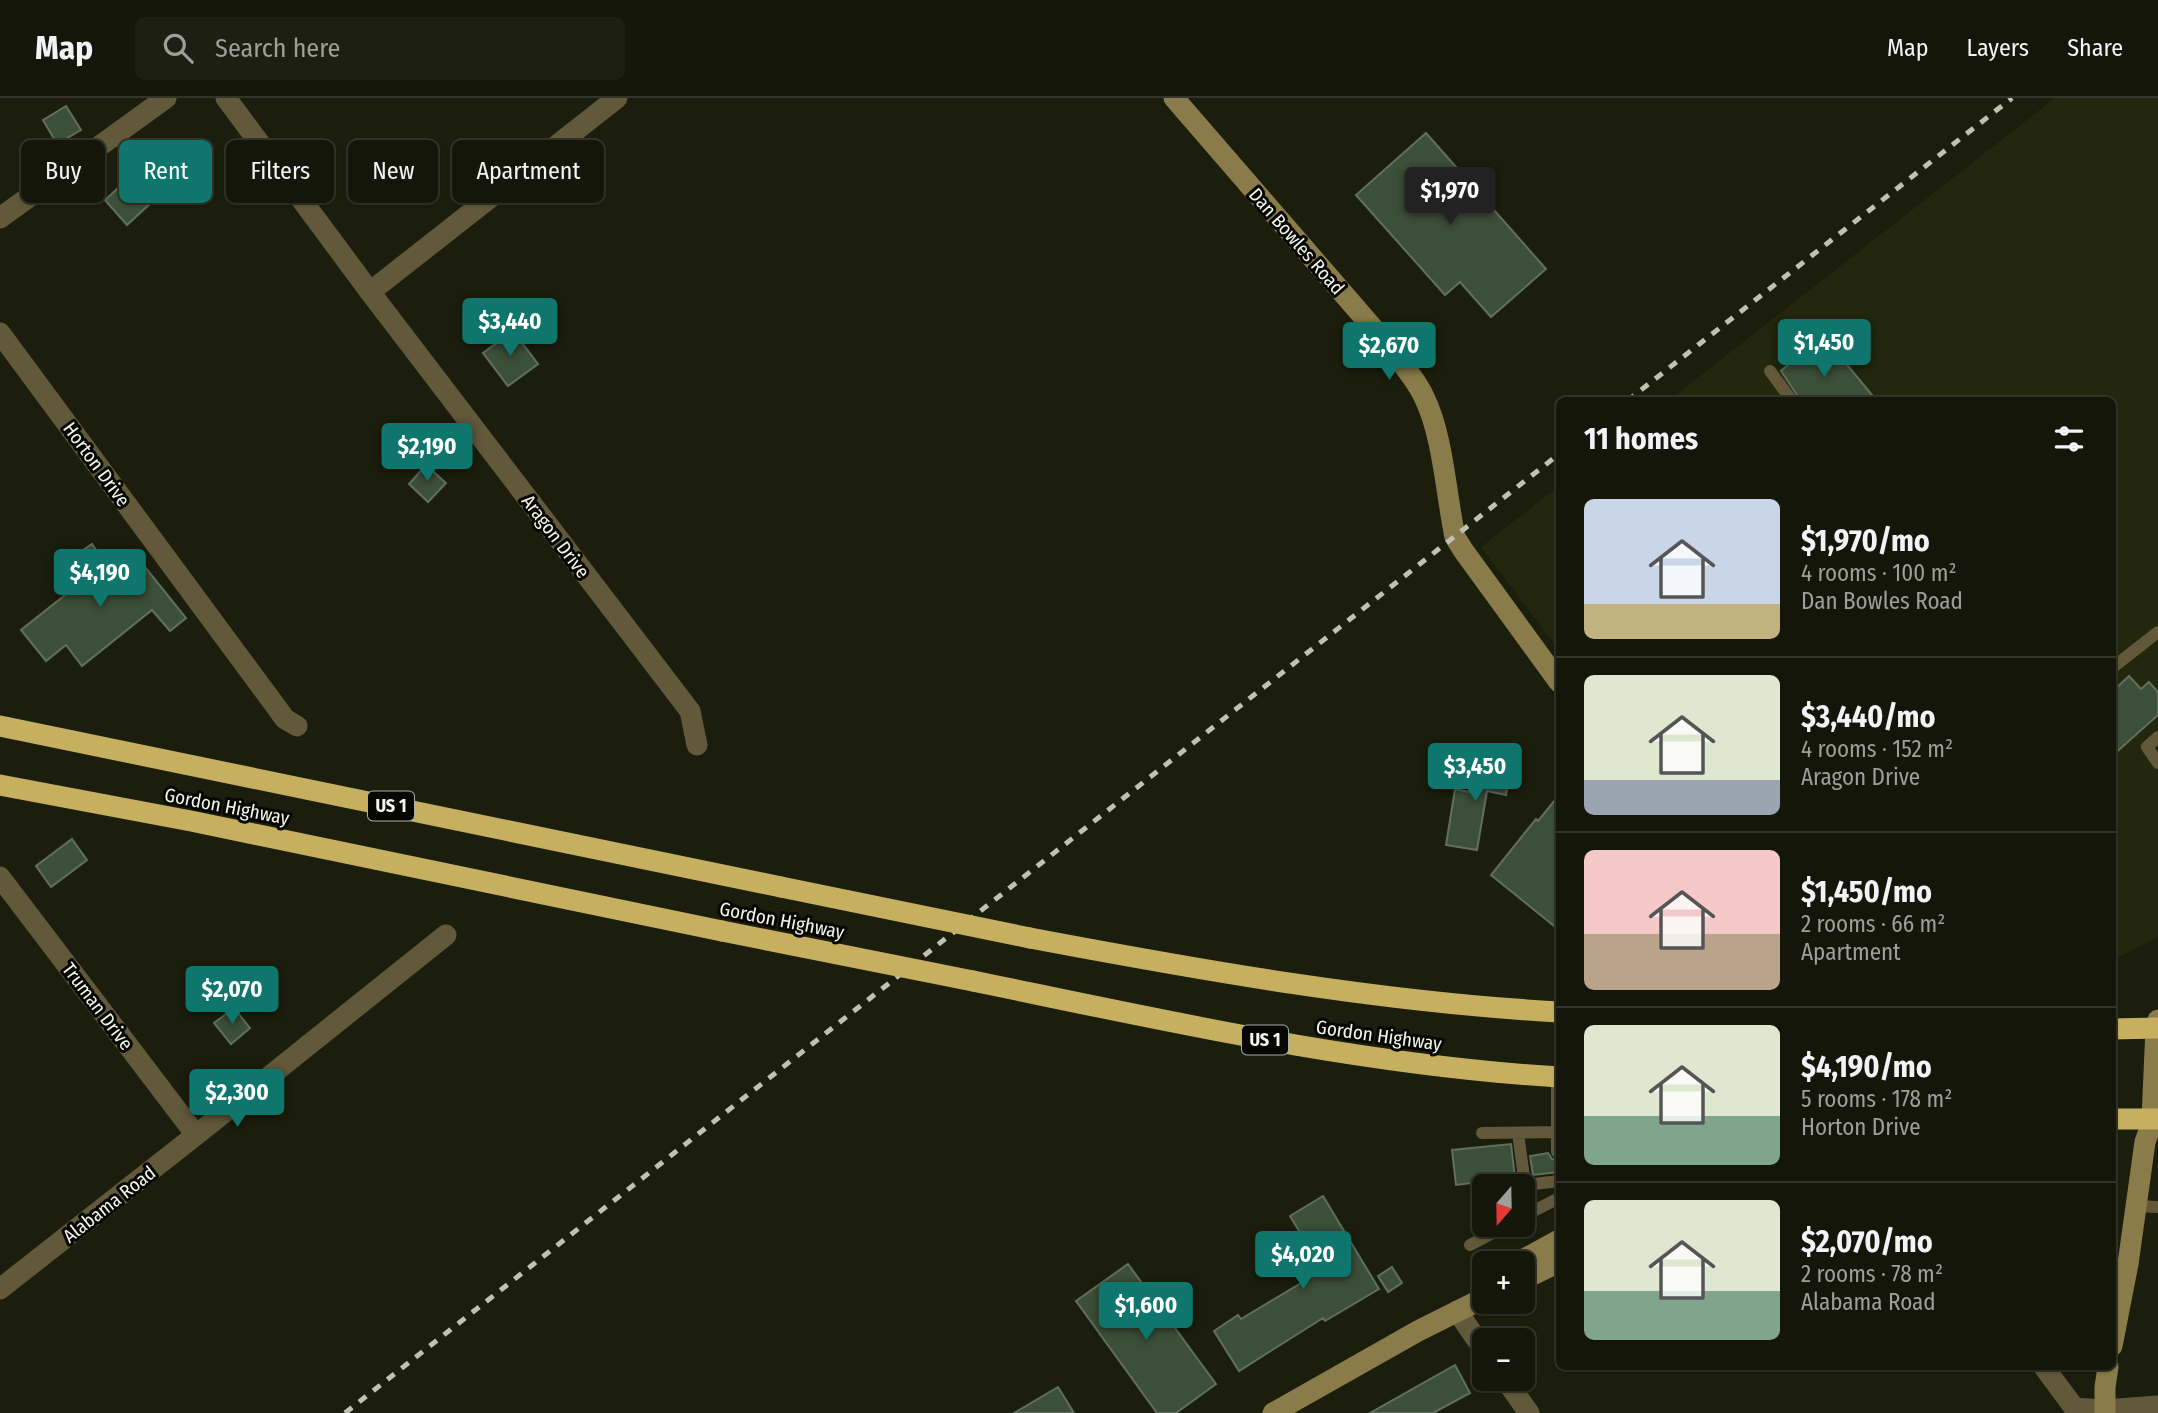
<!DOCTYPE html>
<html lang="en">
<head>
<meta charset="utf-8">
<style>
	:root { --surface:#141609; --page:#1d1f12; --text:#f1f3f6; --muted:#9d9f9c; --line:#33352a; --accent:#0f766e }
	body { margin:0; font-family:"Fira Sans Condensed",sans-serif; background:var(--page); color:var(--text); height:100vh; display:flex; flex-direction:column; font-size:26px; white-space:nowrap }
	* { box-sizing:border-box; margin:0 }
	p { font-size:23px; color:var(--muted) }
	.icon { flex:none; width:38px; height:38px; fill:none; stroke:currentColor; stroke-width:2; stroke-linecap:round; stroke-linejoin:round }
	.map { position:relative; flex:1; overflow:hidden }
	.sheet { position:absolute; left:1556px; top:299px; width:560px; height:973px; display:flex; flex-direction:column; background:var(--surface); border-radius:10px; box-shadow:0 2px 5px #0004,0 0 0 2px var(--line) }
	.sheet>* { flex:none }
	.top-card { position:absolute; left:21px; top:42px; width:665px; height:63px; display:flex; gap:14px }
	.needle { width:46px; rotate:200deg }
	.fabs { position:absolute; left:1472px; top:1076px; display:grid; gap:14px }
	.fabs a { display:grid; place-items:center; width:63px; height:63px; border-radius:10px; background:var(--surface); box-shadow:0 2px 5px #0004,0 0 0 2px var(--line); font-size:35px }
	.price { position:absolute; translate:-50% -60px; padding:0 16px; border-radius:7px; background:var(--accent); color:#fff; font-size:23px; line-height:46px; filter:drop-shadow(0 2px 4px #0008) }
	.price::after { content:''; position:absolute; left:50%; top:42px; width:21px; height:16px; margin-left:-10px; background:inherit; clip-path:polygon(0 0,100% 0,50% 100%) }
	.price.on { background:#222; color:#fff }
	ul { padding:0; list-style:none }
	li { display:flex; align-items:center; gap:21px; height:175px; padding:0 28px }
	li+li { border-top:2px solid var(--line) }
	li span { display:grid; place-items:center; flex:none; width:196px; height:140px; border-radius:10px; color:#555 }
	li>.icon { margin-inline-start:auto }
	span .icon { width:84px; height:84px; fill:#fffc; stroke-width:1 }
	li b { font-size:30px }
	h2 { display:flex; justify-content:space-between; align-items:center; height:84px; padding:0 28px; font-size:30px }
	.tag { padding:0 24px; border-radius:10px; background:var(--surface); box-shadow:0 2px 5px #0004,0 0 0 2px var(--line); font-size:24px; line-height:63px }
	.tag.on { background:var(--accent); color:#fff }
	header { display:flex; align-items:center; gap:42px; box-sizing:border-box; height:98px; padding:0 35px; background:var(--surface); border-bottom:2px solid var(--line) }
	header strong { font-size:33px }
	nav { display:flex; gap:38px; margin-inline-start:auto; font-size:24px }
	.search { width:490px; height:63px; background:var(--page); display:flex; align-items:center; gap:18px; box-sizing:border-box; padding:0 24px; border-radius:10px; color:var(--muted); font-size:26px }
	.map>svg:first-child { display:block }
</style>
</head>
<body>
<header>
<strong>Map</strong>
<div class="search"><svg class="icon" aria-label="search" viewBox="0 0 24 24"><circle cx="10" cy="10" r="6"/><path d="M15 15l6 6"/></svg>Search here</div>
<nav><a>Map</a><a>Layers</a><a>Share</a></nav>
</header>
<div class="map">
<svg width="2158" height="1315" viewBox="0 0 2158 1315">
	<rect width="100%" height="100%" fill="#1b1e0c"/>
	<path fill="#23270e" d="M2055,0h103v839l-46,24v-560h-444z
		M1559,388v164l-78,-103z"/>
	<path fill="#3c4f38" stroke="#616f5e" stroke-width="2" d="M66,8l15,24 -24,14 -14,-24z
		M1426,35l120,136 -55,48 -31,-35 -15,13 -89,-100z
		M129,80l22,25 -24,22 -22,-25z
		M513,233l25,33 -30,22 -25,-33z
		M1812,246l17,20 10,-9 38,46h-76l-20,-30z
		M426,367l20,18 -18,19 -19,-18z
		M92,446l22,31 23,-18 49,61 -16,13 -18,-21 -70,56 -16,-21 -20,16 -25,-31 63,-50 -15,-20z
		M2129,578l12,13 8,-7 9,10v23l-46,41v-64z
		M1474,661l37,6 -5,30 -19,-4 -10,59 -31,-5 9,-56 14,3z
		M1559,697v135l-68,-55 45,-56 2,2z
		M72,741l15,21 -36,27 -15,-21z
		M234,910l16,20 -19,16 -17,-21z
		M1511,1046l5,42h-36v-4l-24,3 -4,-35z
		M1548,1055l4,6 7,1v12l-26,3 -3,-19z
		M1323,1098l56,93 -54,32 -2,-3 -84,53 -25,-40 24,-16 3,4 82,-49 -33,-54z
		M1128,1166l88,120 -40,29h-19l-81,-112z
		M1392,1169l10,16 -14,9 -10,-16z
		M1455,1267l15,28 -37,20h-63z
		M1058,1289l16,26h-60z"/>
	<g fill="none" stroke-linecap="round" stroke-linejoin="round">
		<path stroke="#62593b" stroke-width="12" d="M1770,273l22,30
			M2112,570l46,-36
			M2158,639l-11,10 11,16
			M1557,979v75
			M1482,1035l77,-1
			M1518,1035l7,52 34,-4
			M2136,1108l22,1
			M1522,1119l37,-19
			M1470,1147l38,-20
			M2112,1165l16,1"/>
		<path stroke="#62593b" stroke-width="21" d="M226,0l144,194 320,419 7,34
			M0,120l166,-120
			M370,194l247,-194
			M0,235l277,375 8,11 12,7
			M0,779l196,258
			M0,1191l196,-154 250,-200
			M1457,1213l27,39
			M2044,1269l34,46
			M1505,1281l24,34
			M2074,1310l31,2 53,-4"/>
		<path stroke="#8a7c4a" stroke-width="21" d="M1174,0l212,245c13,18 29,34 38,54 19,38 22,97 31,140l8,13 96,132
			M2152,1021l4,-91 2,-8
			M1515,1166l44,-24
			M1522,1182l37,-18
			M2112,1248l16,-82 17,-122 13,-37
			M1273,1315l145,-82 66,-33
			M2105,1315v-26l3,-20"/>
		<path stroke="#c6b05f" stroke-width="21" d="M0,628l781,161
			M0,687l191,36 531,110
			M1030,840c175,33 351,64 529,74
			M973,883c194,40 388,84 586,96
			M2112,931l46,-1
			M2112,1021h46"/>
		<path stroke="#bec1b3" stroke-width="5" stroke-dasharray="9 9" stroke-linecap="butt" d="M1627,303l385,-303
			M345,1315l1214,-959"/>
		<path stroke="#c6b05f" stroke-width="21" d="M781,789l249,51
			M722,833l251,50"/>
	</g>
	<g text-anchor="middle" stroke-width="6" stroke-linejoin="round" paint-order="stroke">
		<g fill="#060702" stroke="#acaea4" stroke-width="2">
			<rect x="368" y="693.5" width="46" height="29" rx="5"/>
			<rect x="1242" y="927.5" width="46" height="29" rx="5"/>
		</g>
		<g font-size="18" font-weight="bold" fill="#f3f6ea">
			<text x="391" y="714">US 1</text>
			<text x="1265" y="948">US 1</text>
		</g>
		<g font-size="19" fill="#f3f6ea" stroke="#060702">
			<text transform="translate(1297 143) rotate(49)" y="7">Dan Bowles Road</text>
			<text transform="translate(97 366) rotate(54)" y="7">Horton Drive</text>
			<text transform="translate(556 438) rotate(53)" y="7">Aragon Drive</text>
			<text transform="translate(227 708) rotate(11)" y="7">Gordon Highway</text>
			<text transform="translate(782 822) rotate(11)" y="7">Gordon Highway</text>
			<text transform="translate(98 908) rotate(53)" y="7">Truman Drive</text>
			<text transform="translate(1379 937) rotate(8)" y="7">Gordon Highway</text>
			<text transform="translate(109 1106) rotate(-38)" y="7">Alabama Road</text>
		</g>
	</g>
</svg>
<div class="fabs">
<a><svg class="needle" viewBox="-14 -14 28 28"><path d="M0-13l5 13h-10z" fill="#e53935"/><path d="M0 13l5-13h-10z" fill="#9d9f9c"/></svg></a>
<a>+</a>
<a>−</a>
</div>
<b class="price on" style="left:1450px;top:129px">$1,970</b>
<b class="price" style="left:510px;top:260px">$3,440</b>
<b class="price" style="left:1824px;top:281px">$1,450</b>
<b class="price" style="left:1389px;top:284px">$2,670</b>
<b class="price" style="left:427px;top:385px">$2,190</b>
<b class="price" style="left:100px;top:511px">$4,190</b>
<b class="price" style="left:1475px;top:705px">$3,450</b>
<b class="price" style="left:232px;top:928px">$2,070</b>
<b class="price" style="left:237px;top:1031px">$2,300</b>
<b class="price" style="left:1303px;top:1193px">$4,020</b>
<b class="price" style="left:1146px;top:1244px">$1,600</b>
<div class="top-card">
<a class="tag">Buy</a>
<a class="tag on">Rent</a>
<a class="tag">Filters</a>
<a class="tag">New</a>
<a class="tag">Apartment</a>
</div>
<section class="sheet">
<h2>11 homes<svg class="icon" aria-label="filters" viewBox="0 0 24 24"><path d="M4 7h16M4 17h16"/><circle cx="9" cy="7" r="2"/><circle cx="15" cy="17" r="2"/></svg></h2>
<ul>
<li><span style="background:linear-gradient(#c9d6e8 75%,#c2b280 0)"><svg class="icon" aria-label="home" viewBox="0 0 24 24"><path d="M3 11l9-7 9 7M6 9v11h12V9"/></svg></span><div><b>$1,970/mo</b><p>4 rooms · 100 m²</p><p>Dan Bowles Road</p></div></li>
<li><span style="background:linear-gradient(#dfe7d0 75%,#9aa5b1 0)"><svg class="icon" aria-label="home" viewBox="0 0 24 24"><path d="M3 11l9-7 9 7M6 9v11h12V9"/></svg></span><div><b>$3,440/mo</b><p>4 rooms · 152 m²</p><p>Aragon Drive</p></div></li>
<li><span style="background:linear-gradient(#f6c9c9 60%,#b9a48a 0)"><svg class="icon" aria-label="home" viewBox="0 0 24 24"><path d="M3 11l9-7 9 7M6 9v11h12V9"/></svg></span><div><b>$1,450/mo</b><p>2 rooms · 66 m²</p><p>Apartment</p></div></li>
<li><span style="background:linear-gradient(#dfe7d0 65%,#7fa58c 0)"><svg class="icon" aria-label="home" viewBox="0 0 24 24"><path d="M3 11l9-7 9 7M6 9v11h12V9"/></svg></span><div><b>$4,190/mo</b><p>5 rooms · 178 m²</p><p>Horton Drive</p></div></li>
<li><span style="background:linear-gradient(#dfe7d0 65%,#7fa58c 0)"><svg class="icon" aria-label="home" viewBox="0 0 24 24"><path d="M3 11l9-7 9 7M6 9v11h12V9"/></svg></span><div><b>$2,070/mo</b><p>2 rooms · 78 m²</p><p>Alabama Road</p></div></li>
</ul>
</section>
</div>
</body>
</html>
